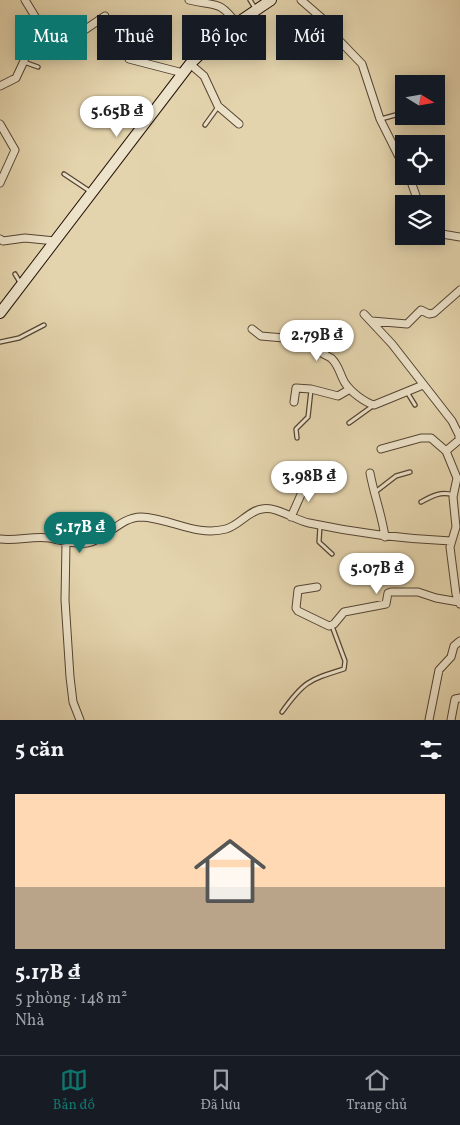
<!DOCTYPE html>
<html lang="vi">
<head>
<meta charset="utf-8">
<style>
	:root { --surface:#171b24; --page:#20242c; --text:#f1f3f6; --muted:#9ea1a6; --line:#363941; --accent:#0f766e }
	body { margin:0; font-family:Vollkorn,serif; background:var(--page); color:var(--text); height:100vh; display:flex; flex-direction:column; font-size:19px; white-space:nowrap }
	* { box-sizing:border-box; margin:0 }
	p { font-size:16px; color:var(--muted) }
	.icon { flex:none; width:28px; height:28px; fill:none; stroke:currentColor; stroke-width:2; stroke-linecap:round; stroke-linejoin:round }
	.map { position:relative; height:720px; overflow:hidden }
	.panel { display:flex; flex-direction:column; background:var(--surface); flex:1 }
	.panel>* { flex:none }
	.banner { position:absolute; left:15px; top:15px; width:430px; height:45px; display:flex; gap:10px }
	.needle { width:32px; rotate:101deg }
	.buttons { position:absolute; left:395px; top:75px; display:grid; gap:10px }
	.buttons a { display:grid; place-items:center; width:50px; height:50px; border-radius:0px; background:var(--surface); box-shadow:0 2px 12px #0003; font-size:25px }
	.price { position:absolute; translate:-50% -42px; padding:0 11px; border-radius:18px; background:#fff; color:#222; font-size:16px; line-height:32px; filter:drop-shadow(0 1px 2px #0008) }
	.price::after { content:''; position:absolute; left:50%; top:30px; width:15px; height:11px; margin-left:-8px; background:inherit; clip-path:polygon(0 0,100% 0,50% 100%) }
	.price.selected { background:var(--accent); color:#fff }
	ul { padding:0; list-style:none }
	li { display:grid; align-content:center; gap:10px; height:265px; padding:0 15px }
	li span { display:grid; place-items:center; height:155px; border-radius:0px; color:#555 }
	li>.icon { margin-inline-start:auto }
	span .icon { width:90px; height:90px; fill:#fffc; stroke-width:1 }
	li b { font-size:21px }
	h2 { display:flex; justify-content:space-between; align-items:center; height:60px; padding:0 15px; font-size:21px }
	.tag { padding:0 18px; border-radius:0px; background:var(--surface); box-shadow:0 2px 12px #0003; font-size:18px; line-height:45px }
	.tag.selected { background:var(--accent); color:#fff }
	.menu { display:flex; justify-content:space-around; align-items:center; height:70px; border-top:1px solid var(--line); background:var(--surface); font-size:14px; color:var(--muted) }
	.menu a { display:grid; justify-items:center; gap:2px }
	.menu .selected { color:var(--accent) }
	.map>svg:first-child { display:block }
</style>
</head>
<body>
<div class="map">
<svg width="460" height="720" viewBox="0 0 460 720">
	<rect width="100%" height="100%" fill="#e4d4ad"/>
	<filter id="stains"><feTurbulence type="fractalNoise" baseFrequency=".004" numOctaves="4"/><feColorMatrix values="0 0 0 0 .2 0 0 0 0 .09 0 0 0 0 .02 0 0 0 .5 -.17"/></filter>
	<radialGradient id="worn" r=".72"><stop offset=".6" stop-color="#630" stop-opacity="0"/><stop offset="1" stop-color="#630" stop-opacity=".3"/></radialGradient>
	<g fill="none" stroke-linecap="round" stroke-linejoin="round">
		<defs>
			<path id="lane" d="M250,0l5,8
				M48,32l17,14v8
				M24,62l14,5
				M381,119l18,-5
				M205,125l13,-18
				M64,174l27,18
				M15,274l6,10
				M0,342l19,-4 25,-13
				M325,354l12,-16
				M407,392l8,13
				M349,423l25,-18
				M297,438l-1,-9 12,-12 3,-27
				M374,493l22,-17 14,-4
				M421,502c11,-6 20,-11 32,-7
				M320,526l-1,16 13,12
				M282,712c22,-31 27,-32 62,-43l1,-8 -13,-35"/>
			<path id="street" d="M189,0c29,7 30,0 48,24
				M301,0l23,20 11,16 27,28 18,55 24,48
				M39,28l16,4 28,-1 22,-15
				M129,59l54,14
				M190,64l14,12 14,30 21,18
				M0,86l16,-8 8,-17 3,-14 11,-15 1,-9 -14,-23
				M0,124l15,26 -15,33
				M409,176l10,28
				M436,233l24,4
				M0,239l3,2 22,-3 30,3
				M364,314l28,30 60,77 7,14v5l-13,11
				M372,321l35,3 14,-14 8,4 5,-1 26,-23
				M252,329l9,7 34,3 36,19c8,7 9,17 14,25 6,9 19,19 29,22l49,-20
				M294,402l2,-14 15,1 27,7 12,-7
				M381,449l40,-11h10l15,13 11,27 -4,19 3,30 -6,20 6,47 4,10
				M370,473c4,22 12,42 15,64
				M291,517l16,-36
				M0,539c16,2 33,-3 49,-1 12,2 25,7 38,5 19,-3 33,-26 54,-26 29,1 55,20 85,12 14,-4 22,-18 36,-20 15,-3 32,11 47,14 47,10 94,16 142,18
				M66,542l-1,58 5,77 3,25 7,18
				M317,587l-19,3 -2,18 2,3 31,15 5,-2 10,-12 42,-8 2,-11 3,-1h27l18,6 23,4
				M429,720l10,-50 12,-13 3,-11 6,-5
				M451,720l4,-21 5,-1"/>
			<path id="secondary" d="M0,313l190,-249 31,-30 50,-34"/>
		</defs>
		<use href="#lane" stroke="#554432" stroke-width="5.5"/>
		<use href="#street" stroke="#554432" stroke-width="9"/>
		<use href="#secondary" stroke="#251409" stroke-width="12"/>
		<use href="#lane" stroke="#ede3ca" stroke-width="3"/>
		<use href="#street" stroke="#ede3ca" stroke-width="7"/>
		<use href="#secondary" stroke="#ede3ca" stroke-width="10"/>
	</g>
	<rect width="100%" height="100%" filter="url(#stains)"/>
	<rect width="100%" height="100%" fill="url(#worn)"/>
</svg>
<div class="buttons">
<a><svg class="needle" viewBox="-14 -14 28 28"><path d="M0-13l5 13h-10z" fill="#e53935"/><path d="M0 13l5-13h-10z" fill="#9ea1a6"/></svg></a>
<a><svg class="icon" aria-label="locate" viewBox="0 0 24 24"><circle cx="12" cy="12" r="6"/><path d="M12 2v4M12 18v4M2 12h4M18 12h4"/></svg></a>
<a><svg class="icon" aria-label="layers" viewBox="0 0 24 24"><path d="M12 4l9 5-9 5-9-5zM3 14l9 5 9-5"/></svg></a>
</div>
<b class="price" style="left:117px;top:138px">5.65B ₫</b>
<b class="price" style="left:317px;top:362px">2.79B ₫</b>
<b class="price" style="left:309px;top:503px">3.98B ₫</b>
<b class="price selected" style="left:80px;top:554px">5.17B ₫</b>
<b class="price" style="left:377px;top:595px">5.07B ₫</b>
<div class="banner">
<a class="tag selected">Mua</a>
<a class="tag">Thuê</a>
<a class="tag">Bộ lọc</a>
<a class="tag">Mới</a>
</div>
</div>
<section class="panel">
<h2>5 căn<svg class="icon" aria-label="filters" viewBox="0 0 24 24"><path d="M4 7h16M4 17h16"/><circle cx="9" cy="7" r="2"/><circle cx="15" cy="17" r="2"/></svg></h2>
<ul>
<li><span style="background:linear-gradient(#ffd9b3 60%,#b9a48a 0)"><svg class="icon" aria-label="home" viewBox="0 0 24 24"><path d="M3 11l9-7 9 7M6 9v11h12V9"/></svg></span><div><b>5.17B ₫</b><p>5 phòng · 148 m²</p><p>Nhà</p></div></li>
</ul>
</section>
<nav class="menu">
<a class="selected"><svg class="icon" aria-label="map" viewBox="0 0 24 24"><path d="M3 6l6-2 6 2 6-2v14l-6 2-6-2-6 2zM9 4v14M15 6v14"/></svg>Bản đồ</a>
<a><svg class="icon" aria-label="saved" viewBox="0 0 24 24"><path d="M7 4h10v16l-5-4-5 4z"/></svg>Đã lưu</a>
<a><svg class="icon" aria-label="home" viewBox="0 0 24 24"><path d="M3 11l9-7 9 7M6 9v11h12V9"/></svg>Trang chủ</a>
</nav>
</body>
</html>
